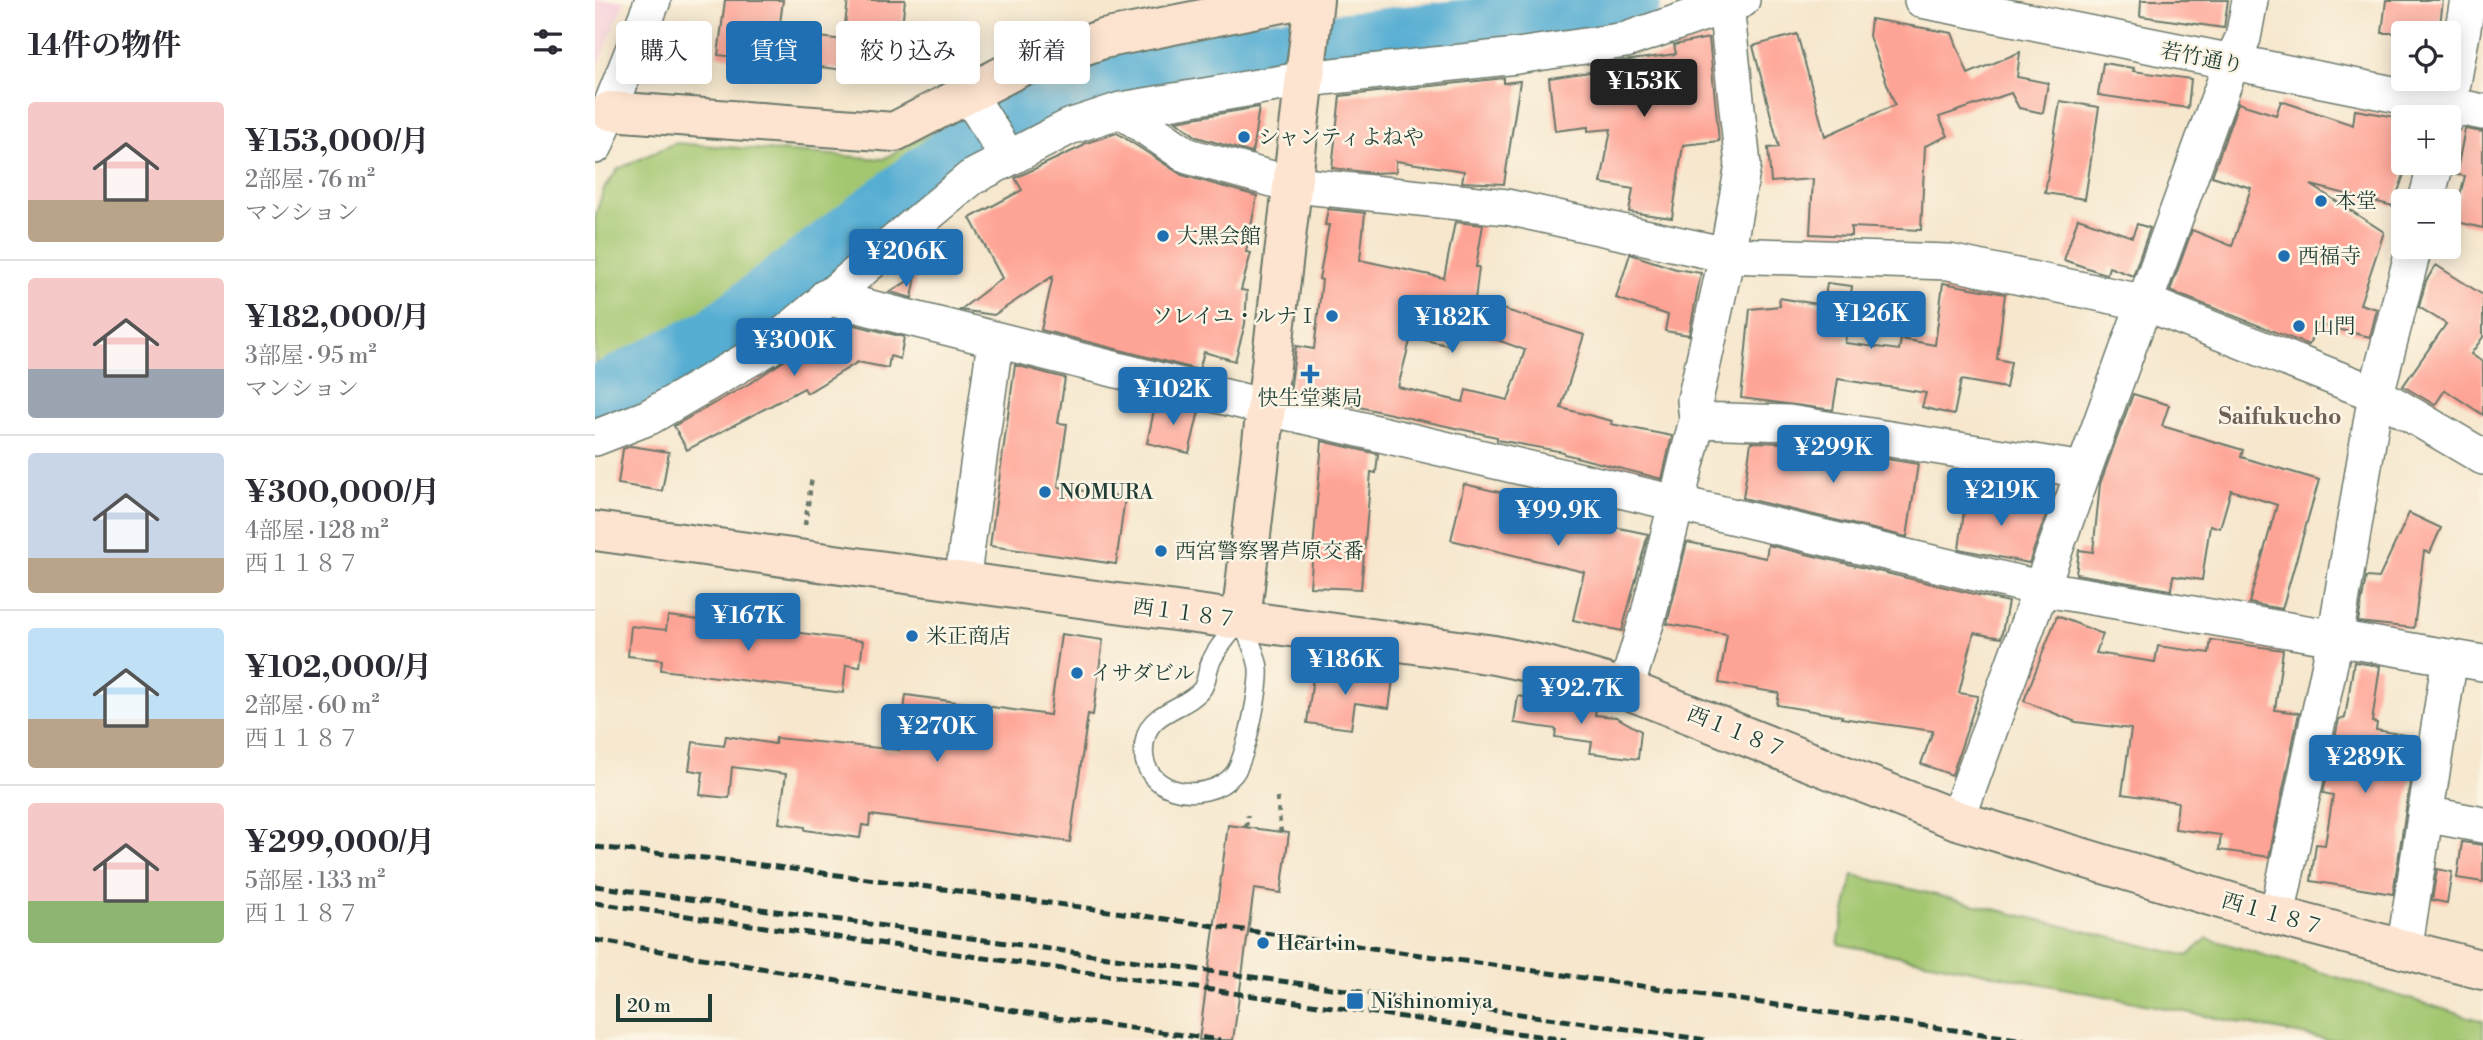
<!DOCTYPE html>
<html lang="ja">
<head>
<meta charset="utf-8">
<style>
	:root { --surface:#fff; --page:#f7f7f7; --text:#2b2b33; --muted:#7c7c81; --line:#e1e1e2; --accent:#1f6fb2 }
	body { margin:0; font-family:"Libre Bodoni","Noto Serif JP",serif; background:var(--page); color:var(--text); height:100vh; display:flex; flex-direction:column; font-size:26px; white-space:nowrap }
	* { box-sizing:border-box; margin:0 }
	p { font-size:23px; color:var(--muted) }
	.icon { flex:none; width:38px; height:38px; fill:none; stroke:currentColor; stroke-width:2; stroke-linecap:round; stroke-linejoin:round }
	.map { position:relative; flex:1; overflow:hidden }
	.sheet { display:flex; flex-direction:column; background:var(--surface); width:595px }
	.sheet>* { flex:none }
	.banner { position:absolute; left:21px; top:21px; width:665px; height:63px; display:flex; gap:14px }
	.controls { position:absolute; left:1796px; top:21px; display:grid; gap:14px }
	.controls a { display:grid; place-items:center; width:70px; height:70px; border-radius:7px; background:var(--surface); box-shadow:0 4px 18px #0003; font-size:35px }
	.scale { position:absolute; left:21px; bottom:18px; width:96px; box-sizing:border-box; padding-left:7px; border:4px solid #1f3d34; border-top:0; font-size:19px; line-height:24px; white-space:nowrap; color:#1f3d34; -webkit-text-stroke:5px #fcf5e5; paint-order:stroke }
	.price { position:absolute; translate:-50% -60px; padding:0 16px; border-radius:7px; background:var(--accent); color:#fff; font-size:23px; line-height:46px; filter:drop-shadow(0 2px 4px #0008) }
	.price::after { content:''; position:absolute; left:50%; top:42px; width:21px; height:16px; margin-left:-10px; background:inherit; clip-path:polygon(0 0,100% 0,50% 100%) }
	.price.current { background:#222; color:#fff }
	ul { padding:0; list-style:none }
	li { display:flex; align-items:center; gap:21px; height:175px; padding:0 28px }
	li+li { border-top:2px solid var(--line) }
	li span { display:grid; place-items:center; flex:none; width:196px; height:140px; border-radius:7px; color:#555 }
	li>.icon { margin-inline-start:auto }
	span .icon { width:84px; height:84px; fill:#fffc; stroke-width:1 }
	li b { font-size:30px }
	h2 { display:flex; justify-content:space-between; align-items:center; height:84px; padding:0 28px; font-size:30px }
	.tag { padding:0 24px; border-radius:7px; background:var(--surface); box-shadow:0 4px 18px #0003; font-size:24px; line-height:63px }
	.tag.current { background:var(--accent); color:#fff }
	main { display:flex; flex:1; min-height:0 }
	.map>svg:first-child { display:block }
</style>
</head>
<body>
<main>
<section class="sheet">
<h2>14件の物件<svg class="icon" aria-label="filters" viewBox="0 0 24 24"><path d="M4 7h16M4 17h16"/><circle cx="9" cy="7" r="2"/><circle cx="15" cy="17" r="2"/></svg></h2>
<ul>
<li><span style="background:linear-gradient(#f6c9c9 70%,#b9a48a 0)"><svg class="icon" aria-label="home" viewBox="0 0 24 24"><path d="M3 11l9-7 9 7M6 9v11h12V9"/></svg></span><div><b>¥153,000/月</b><p>2部屋 · 76 m²</p><p>マンション</p></div></li>
<li><span style="background:linear-gradient(#f6c9c9 65%,#9aa5b1 0)"><svg class="icon" aria-label="home" viewBox="0 0 24 24"><path d="M3 11l9-7 9 7M6 9v11h12V9"/></svg></span><div><b>¥182,000/月</b><p>3部屋 · 95 m²</p><p>マンション</p></div></li>
<li><span style="background:linear-gradient(#c9d6e8 75%,#b9a48a 0)"><svg class="icon" aria-label="home" viewBox="0 0 24 24"><path d="M3 11l9-7 9 7M6 9v11h12V9"/></svg></span><div><b>¥300,000/月</b><p>4部屋 · 128 m²</p><p>西１１８７</p></div></li>
<li><span style="background:linear-gradient(#bfe0f5 65%,#b9a48a 0)"><svg class="icon" aria-label="home" viewBox="0 0 24 24"><path d="M3 11l9-7 9 7M6 9v11h12V9"/></svg></span><div><b>¥102,000/月</b><p>2部屋 · 60 m²</p><p>西１１８７</p></div></li>
<li><span style="background:linear-gradient(#f6c9c9 70%,#8fb573 0)"><svg class="icon" aria-label="home" viewBox="0 0 24 24"><path d="M3 11l9-7 9 7M6 9v11h12V9"/></svg></span><div><b>¥299,000/月</b><p>5部屋 · 133 m²</p><p>西１１８７</p></div></li>
</ul>
</section>
<div class="map">
<svg width="1888" height="1040" viewBox="0 0 1888 1040">
	<rect width="100%" height="100%" fill="#fcf5e5"/>
	<filter id="ink" filterUnits="userSpaceOnUse"><feTurbulence type="fractalNoise" baseFrequency=".0143" numOctaves="2"/><feDisplacementMap in="SourceGraphic" scale="14" xChannelSelector="R" yChannelSelector="G"/><feConvolveMatrix kernelMatrix="1 2 1 2 8 2 1 2 1" color-interpolation-filters="sRGB"/></filter>
	<filter id="wash" filterUnits="userSpaceOnUse"><feTurbulence type="fractalNoise" baseFrequency=".00686" numOctaves="4" result="noise"/><feDisplacementMap in="SourceGraphic" scale="28" xChannelSelector="R" yChannelSelector="G"/><feGaussianBlur stdDeviation="1.57" result="paint"/><feColorMatrix in="noise" values="0 0 0 0 0 0 0 0 0 0 0 0 0 0 0 0 0 1.4 0 .05"/><feComposite in="paint" operator="in"/></filter>
	<g filter="url(#wash)">
		<rect width="100%" height="100%" fill="#f6e7cd"/>
		<path fill="#f5cfda" d="M0,0h30l-30,74z"/>
		<path fill="#a3c670" stroke="#618252" stroke-width="2" d="M367,115l7,9 -66,51 -97,65 -103,84 -108,50v-158l9,-27 14,-20 57,-26 208,16z
			M1258,875l335,81 19,-18 276,83v19h-155l-490,-96z"/>
		<g fill="none" stroke-linecap="round" stroke-linejoin="round">
			<path stroke="#57aed3" stroke-width="58" d="M0,396l118,-59 245,-187 103,-57 166,-39 355,-38 50,-16"/>
		</g>
		<g id="blocks">
			<path fill="#fea496" fill-rule="evenodd" d="M130,0h58l-4,32 64,8 5,-40h57l-9,76 -178,-21z
				M1546,0h87l-4,28 -84,-12z
				M1791,0h57l-4,33h-57z
				M1276,19l81,14 16,41 52,-22 -3,25 31,6 -5,30 -24,-5 -8,-15 -72,24 9,19 -23,10 -4,84 -70,-3v9l-41,-2 3,-55 -42,3 -3,-34 11,-1 -26,-101 44,-12 28,102 70,-31 -26,-69z
				M1114,38l10,103 -36,4 -11,73 -43,-6 4,-23 -32,-6 10,-54 -23,2v-4l-33,4 -6,-53 68,-10 -1,-6 60,-8 -2,-9z
				M1508,63l31,5 -1,3 58,8 -3,29 -90,-13z
				M909,78v5l16,-2 -16,103 -42,-2 2,-11 -68,-10v11l-24,1 -40,-5 8,-72z
				M1465,101l39,6 -14,92 -40,-6z
				M1686,101l72,24 2,-15 48,8v45h5l-15,43 -82,-21 73,47 -24,72 17,5 -7,28 -53,-13 -8,21 -139,-54 22,-61 40,16 19,-58 -39,-12 26,-73 38,12z
				M664,107l-7,46 -55,-16 -21,-16z
				M1870,129l18,3v96l-30,-7 12,-45 -9,-1z
				M522,133l65,42 75,21 -11,56 5,1 -10,37 6,1 -2,33 -10,37 -31,-9 -5,18 -158,-40 12,-54 -59,39 -34,-5 42,-32 -32,-60 52,-28 -7,-12 68,-32v-2z
				M733,209l37,4 -5,47 84,18 11,-56 28,3 -7,42h3l-4,33 109,35 -23,73 51,13 -1,3 61,12 -10,43 -98,-25v-2l-67,-12v-3l-207,-45 6,-46 18,3 8,-69 -3,-1 10,-54h-4zM862,325l68,25 -17,50 -42,-10 -3,12 -65,-15 13,-50 41,9z
				M1483,218l54,19 5,-13 13,4 -17,48 -24,-9 -2,7 -5,-1 -38,-13z
				M1035,254l46,15 25,4 -12,62 -24,-4 3,-16 -52,-17z
				M1841,265l47,30v42l-12,17 12,8v53l-38,-25 -10,15 -32,-19 43,-62 -27,-17 7,-26z
				M321,276l-4,22 -22,-6z
				M1232,283l25,3 -7,57 54,7 2,-11 34,6 8,-62 62,11 -8,65 14,3 -5,26 -45,-8 -7,35 -32,-8 4,-14 -88,-14 -5,31 -92,-12 9,-89 30,-3 -1,-8 45,7z
				M247,322l62,15 -4,22 -10,-3 -2,12 -30,-6 -51,31 -3,-5 -117,62 -13,-24 78,-44z
				M420,365l50,13 -7,45 9,1 -9,63 67,10 -9,67 -126,-18z
				M1538,394l36,11 -7,21 81,24 -2,7 78,23 -37,129 -33,-6 28,-98 -46,-15 -11,38 -10,-3 -8,55 -29,-4 -2,14 -95,-16 3,-24 14,2 7,-68z
				M561,401l43,10 -10,42 -42,-10z
				M727,441l56,13 -2,19 -5,-1 -10,117 -51,-2z
				M1156,442l36,1 131,21 -11,73 -164,-39z
				M36,446l38,6 -7,39 -44,-7 5,-35z
				M869,484l95,22 -2,9 91,19 -26,97 -49,-11 11,-48 -133,-32z
				M1371,496l83,11 -20,56 -70,-14z
				M1814,513l32,15 -11,25 -6,-2 -10,77 -56,-6 8,-45 13,1z
				M1092,542l79,16 2,-13 240,57 -7,36 -27,-5 -15,60 19,3 -26,79 -31,-11 12,-33 -92,-13 1,-2 -65,-11 2,-12 -60,-10 8,-49 -60,-10z
				M73,616l195,25 -3,26 -14,-2 -3,28 -182,-23 1,-10 -34,-4 3,-30 35,4z
				M1462,616l46,18 -7,19 59,9 3,-16 51,7 2,-13 72,10 -8,60 24,3 -30,144 -50,-7 2,-15 -46,-6 3,-27 -56,-8 9,-65 -55,-7 -52,-21z
				M466,634l42,6 -10,75 -5,-1 -18,128 -200,-27 -1,11 -7,-1 -2,13 -55,-8v-3l-26,-4 7,-49 -54,-7 -3,31 -29,-3 3,-23 -14,-2 4,-28 31,4 2,-10 49,8 1,-6 123,12 7,-55 144,20z
				M1759,662l26,4 -8,56 5,1 -1,7 41,7 -24,157 -82,-13 5,-37 9,1 8,-50 -10,-2 16,-74 6,-1z
				M719,670l79,10 -4,28 -34,-5 -4,26 -44,-6z
				M923,696l78,13 -1,6 21,2 25,14 -3,28 -48,-6 2,-11 -37,-5 1,-8 -42,-6z
				M633,825l61,8 -8,60 -27,-4 -21,151h-34z
				M1867,842l21,3v37l-26,-4z
				M1842,869l15,3 -5,31 -15,-3z"/>
		</g>
	</g>
	<g filter="url(#ink)">
		<use href="#blocks" fill-opacity="0" stroke="#6a786a" stroke-width="2"/>
		<g fill="none" stroke-linecap="round" stroke-linejoin="round">
			<defs>
				<path id="lane" d="M646,620c6,15 14,30 17,45 4,17 -13,96 -24,109 -28,34 -104,20 -88,-38 6,-25 41,-28 56,-47 5,-7 5,-18 8,-25 6,-16 21,-31 31,-44z"/>
				<path id="street" d="M1327,0l561,112
					M374,95l39,62
					M526,110l67,46 106,29 213,22 220,48 222,7 197,41 230,91 107,63
					M1852,117l21,-117
					M0,146l58,-146
					M1831,201l10,-38
					M231,297l439,110 774,181 444,75
					M1102,420l92,3 295,47
					M0,438l54,-21 119,-69 203,-170 98,-51 52,-17 185,-31 211,-23 109,-16 116,-40
					M367,582l33,-240
					M1031,689l23,-76 48,-193 -2,-20 32,-145 16,-90 -17,-160
					M1830,814l58,11
					M1362,820l274,-756 12,-26 7,-38
					M1682,916l58,-277 41,-245 38,-147
					M1809,951l46,-294"/>
				<path id="secondary" d="M15,111l284,21 126,-65 83,-28 194,-39
					M0,531l899,124 53,11 79,23 331,131 320,96 206,54
					M646,620l73,-620"/>
			</defs>
			<use href="#lane" stroke="#6a786a" stroke-width="21"/>
			<use href="#street" stroke="#6a786a" stroke-width="38"/>
			<use href="#secondary" stroke="#6a786a" stroke-width="42"/>
			<path stroke="#6a786a" stroke-width="4.5" stroke-dasharray="5 5" stroke-linecap="butt" d="M210,525l7,-48
				M682,798l4,34
				M651,827l2,-12"/>
			<use href="#lane" stroke="#fff" stroke-width="18"/>
			<use href="#street" stroke="#fff" stroke-width="35"/>
			<use href="#secondary" stroke="#fde4d0" stroke-width="38"/>
			<path stroke="#1f3d34" stroke-width="5" stroke-dasharray="10 5" stroke-linecap="butt" d="M0,847l129,13 356,47 945,133
				M0,886l1112,154
				M0,903l971,137
				M0,940l462,78 163,22"/>
		</g>
	</g>
	<g fill="#1f6fb2" stroke="#fcf5e5" stroke-width="2.5">
		<circle cx="649" cy="137" r="7"/>
		<circle cx="1726" cy="201" r="7"/>
		<circle cx="568" cy="236" r="7"/>
		<circle cx="1689" cy="256" r="7"/>
		<circle cx="737" cy="316" r="7"/>
		<circle cx="1704" cy="326" r="7"/>
		<path d="M711.5 363.5h7v7h7v7h-7v7h-7v-7h-7v-7h7z"/>
		<circle cx="450" cy="492" r="7"/>
		<circle cx="566" cy="551" r="7"/>
		<circle cx="317" cy="636" r="7"/>
		<circle cx="482" cy="673" r="7"/>
		<circle cx="668" cy="943" r="7"/>
		<rect x="751" y="992" width="18" height="18" rx="3.5"/>
	</g>
	<g text-anchor="middle" stroke-width="5" stroke-linejoin="round" paint-order="stroke">
		<g font-size="21" fill="#1f3d34" stroke="#fcf5e5">
			<text transform="translate(1607 58) rotate(11)" y="7">若竹通り</text>
			<text transform="translate(590 613) rotate(8)" y="7">西１１８７</text>
			<text transform="translate(1142 732) rotate(22)" y="7">西１１８７</text>
			<text transform="translate(1678 914) rotate(16)" y="7">西１１８７</text>
		</g>
		<g font-size="21" fill="#1f3d34" stroke="#fcf5e5" text-anchor="start">
			<text x="663" y="144">シャンティよねや</text>
			<text x="1740" y="208">本堂</text>
			<text x="582" y="243">大黒会館</text>
			<text x="1703" y="263">西福寺</text>
			<text x="723" y="323" text-anchor="end">ソレイユ・ルナⅠ</text>
			<text x="1718" y="333">山門</text>
			<text x="715" y="405" text-anchor="middle">快生堂薬局</text>
			<text x="464" y="499">NOMURA</text>
			<text x="580" y="558">西宮警察署芦原交番</text>
			<text x="331" y="643">米正商店</text>
			<text x="496" y="680">イサダビル</text>
			<text x="682" y="950">Heart in</text>
			<text x="776" y="1008">Nishinomiya</text>
		</g>
		<g font-size="23" font-weight="bold" fill="#6d6156" stroke="#fcf5e5">
			<text x="1685" y="424">Saifukucho</text>
		</g>
	</g>
</svg>
<div class="controls">
<a><svg class="icon" aria-label="locate" viewBox="0 0 24 24"><circle cx="12" cy="12" r="6"/><path d="M12 2v4M12 18v4M2 12h4M18 12h4"/></svg></a>
<a>+</a>
<a>−</a>
</div>
<div class="scale">20 m</div>
<b class="price current" style="left:1049px;top:119px">¥153K</b>
<b class="price" style="left:311px;top:289px">¥206K</b>
<b class="price" style="left:1276px;top:351px">¥126K</b>
<b class="price" style="left:857px;top:355px">¥182K</b>
<b class="price" style="left:199px;top:378px">¥300K</b>
<b class="price" style="left:578px;top:427px">¥102K</b>
<b class="price" style="left:1238px;top:485px">¥299K</b>
<b class="price" style="left:1406px;top:528px">¥219K</b>
<b class="price" style="left:963px;top:548px">¥99.9K</b>
<b class="price" style="left:153px;top:653px">¥167K</b>
<b class="price" style="left:750px;top:697px">¥186K</b>
<b class="price" style="left:986px;top:726px">¥92.7K</b>
<b class="price" style="left:342px;top:764px">¥270K</b>
<b class="price" style="left:1770px;top:795px">¥289K</b>
<div class="banner">
<a class="tag">購入</a>
<a class="tag current">賃貸</a>
<a class="tag">絞り込み</a>
<a class="tag">新着</a>
</div>
</div>
</main>
</body>
</html>
